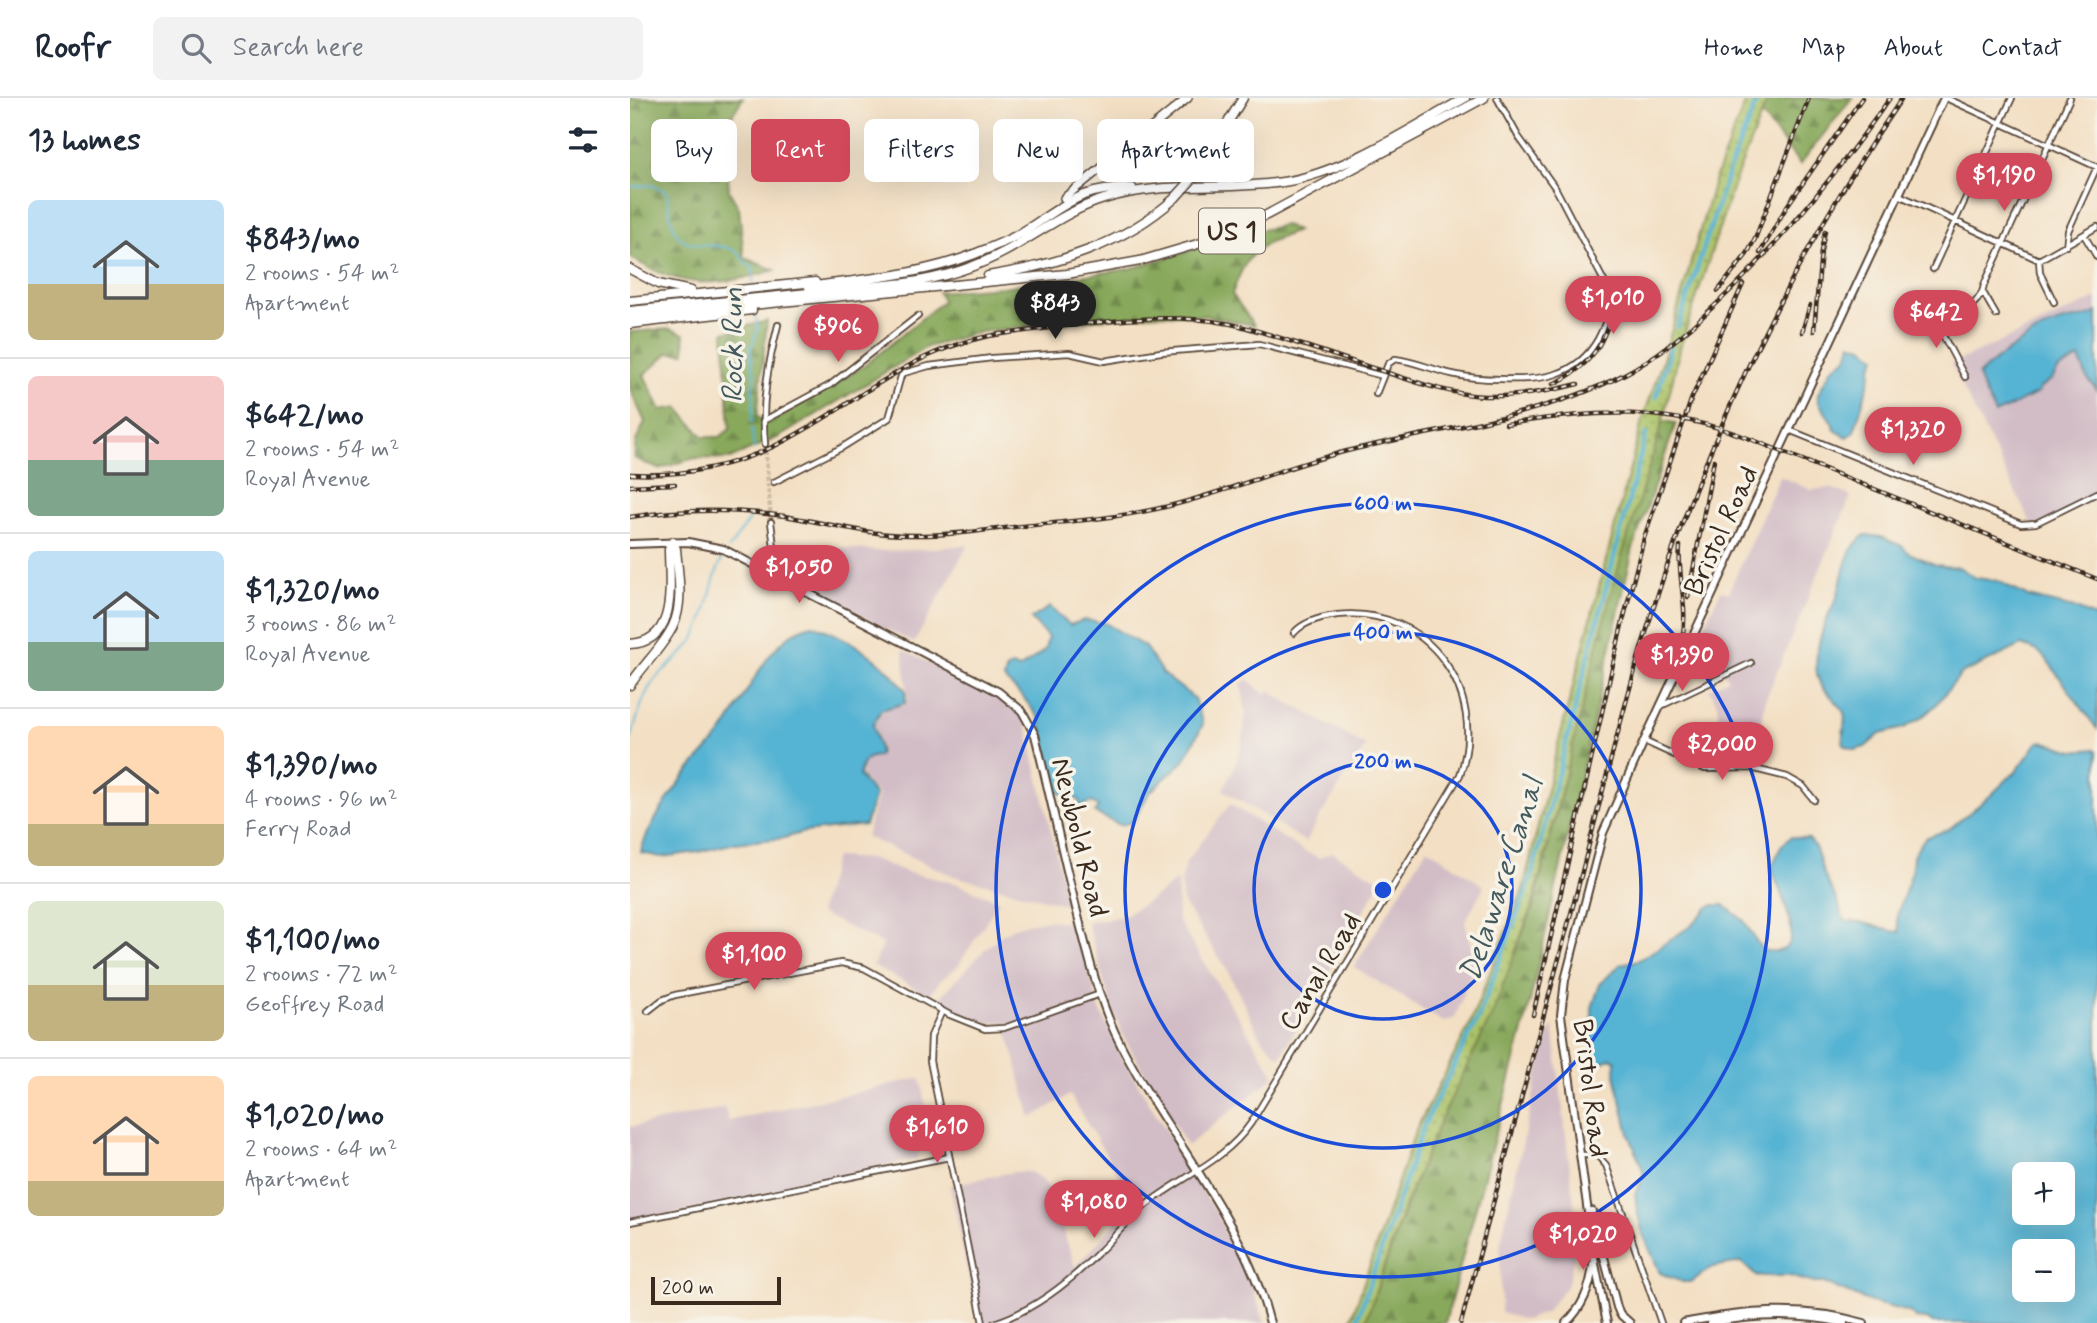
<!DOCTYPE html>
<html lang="en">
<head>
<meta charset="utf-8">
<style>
	:root { --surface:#fff; --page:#f2f2f3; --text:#1f2937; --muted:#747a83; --line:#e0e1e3; --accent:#d1495b }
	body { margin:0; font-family:Mynerve,sans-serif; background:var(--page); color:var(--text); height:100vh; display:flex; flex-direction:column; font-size:26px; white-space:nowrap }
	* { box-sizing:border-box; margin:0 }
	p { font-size:23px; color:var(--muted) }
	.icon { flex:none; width:38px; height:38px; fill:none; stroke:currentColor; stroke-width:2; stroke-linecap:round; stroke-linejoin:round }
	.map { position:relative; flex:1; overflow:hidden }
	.panel { display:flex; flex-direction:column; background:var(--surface); width:630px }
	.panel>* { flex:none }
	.guide { position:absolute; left:21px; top:21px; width:665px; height:63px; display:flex; gap:14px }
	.controls { position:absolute; left:1382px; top:1064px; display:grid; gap:14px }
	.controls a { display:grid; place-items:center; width:63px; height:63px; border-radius:10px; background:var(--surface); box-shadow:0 7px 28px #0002; font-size:35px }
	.scale { position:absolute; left:21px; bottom:18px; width:130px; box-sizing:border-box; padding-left:7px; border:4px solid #3b2a1e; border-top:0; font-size:19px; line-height:24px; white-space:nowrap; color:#3b2a1e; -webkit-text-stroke:5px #f7f3e8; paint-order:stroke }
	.price { position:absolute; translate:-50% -60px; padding:0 16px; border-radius:24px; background:var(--accent); color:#fff; font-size:23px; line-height:46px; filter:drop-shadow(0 2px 4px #0008) }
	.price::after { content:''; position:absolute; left:50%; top:42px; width:21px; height:16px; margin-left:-10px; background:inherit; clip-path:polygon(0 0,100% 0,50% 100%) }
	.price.on { background:#222; color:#fff }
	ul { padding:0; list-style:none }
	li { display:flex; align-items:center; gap:21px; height:175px; padding:0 28px }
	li+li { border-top:2px solid var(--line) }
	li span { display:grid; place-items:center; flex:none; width:196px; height:140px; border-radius:10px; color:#555 }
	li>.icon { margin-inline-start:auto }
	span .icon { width:84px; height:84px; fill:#fffc; stroke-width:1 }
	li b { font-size:30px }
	h2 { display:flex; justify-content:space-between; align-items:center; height:84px; padding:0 28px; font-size:30px }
	.chip { padding:0 24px; border-radius:10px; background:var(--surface); box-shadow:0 7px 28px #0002; font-size:24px; line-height:63px }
	.chip.on { background:var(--accent); color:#fff }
	header { display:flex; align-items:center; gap:42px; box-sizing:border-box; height:98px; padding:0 35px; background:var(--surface); border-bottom:2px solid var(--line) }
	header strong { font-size:33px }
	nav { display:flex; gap:38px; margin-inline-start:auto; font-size:24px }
	.search { width:490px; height:63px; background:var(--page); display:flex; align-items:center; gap:18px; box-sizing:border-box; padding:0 24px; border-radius:10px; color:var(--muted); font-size:26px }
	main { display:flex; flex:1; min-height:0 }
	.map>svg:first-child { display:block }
</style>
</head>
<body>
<header>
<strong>Roofr</strong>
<div class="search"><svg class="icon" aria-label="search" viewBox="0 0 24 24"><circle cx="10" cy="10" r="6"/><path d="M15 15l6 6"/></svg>Search here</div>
<nav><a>Home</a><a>Map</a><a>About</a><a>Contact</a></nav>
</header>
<main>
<section class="panel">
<h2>13 homes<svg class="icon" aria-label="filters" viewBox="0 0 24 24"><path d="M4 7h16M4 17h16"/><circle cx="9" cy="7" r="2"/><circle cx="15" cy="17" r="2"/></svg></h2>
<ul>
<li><span style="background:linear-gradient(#bfe0f5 60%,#c2b280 0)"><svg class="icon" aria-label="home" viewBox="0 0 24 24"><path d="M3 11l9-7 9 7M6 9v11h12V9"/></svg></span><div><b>$843/mo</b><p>2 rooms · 54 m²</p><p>Apartment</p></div></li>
<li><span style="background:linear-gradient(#f6c9c9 60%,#7fa58c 0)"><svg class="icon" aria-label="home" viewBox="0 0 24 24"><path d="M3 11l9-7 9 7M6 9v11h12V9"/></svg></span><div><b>$642/mo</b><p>2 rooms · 54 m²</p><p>Royal Avenue</p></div></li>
<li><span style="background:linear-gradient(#bfe0f5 65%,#7fa58c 0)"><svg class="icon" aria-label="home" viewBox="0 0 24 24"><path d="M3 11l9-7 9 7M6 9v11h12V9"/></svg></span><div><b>$1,320/mo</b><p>3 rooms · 86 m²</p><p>Royal Avenue</p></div></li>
<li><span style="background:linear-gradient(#ffd9b3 70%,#c2b280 0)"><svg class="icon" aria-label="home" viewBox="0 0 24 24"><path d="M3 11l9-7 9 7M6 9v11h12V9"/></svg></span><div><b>$1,390/mo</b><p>4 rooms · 96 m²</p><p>Ferry Road</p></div></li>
<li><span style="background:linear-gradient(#dfe7d0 60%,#c2b280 0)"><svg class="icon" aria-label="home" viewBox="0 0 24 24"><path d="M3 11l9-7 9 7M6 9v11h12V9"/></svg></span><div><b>$1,100/mo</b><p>2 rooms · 72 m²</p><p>Geoffrey Road</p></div></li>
<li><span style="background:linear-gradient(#ffd9b3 75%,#c2b280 0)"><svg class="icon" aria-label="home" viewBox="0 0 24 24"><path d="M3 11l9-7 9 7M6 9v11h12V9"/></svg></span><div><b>$1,020/mo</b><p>2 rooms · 64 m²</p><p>Apartment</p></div></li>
</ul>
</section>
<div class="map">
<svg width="1467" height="1225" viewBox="0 0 1467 1225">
	<defs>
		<pattern id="forest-firs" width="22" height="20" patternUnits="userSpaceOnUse" patternTransform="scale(1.75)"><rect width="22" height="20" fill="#88a95c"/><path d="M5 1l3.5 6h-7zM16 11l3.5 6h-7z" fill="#708a4b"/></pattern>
		<pattern id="park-dots" width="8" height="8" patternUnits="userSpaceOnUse" patternTransform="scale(1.75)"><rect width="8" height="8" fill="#abc368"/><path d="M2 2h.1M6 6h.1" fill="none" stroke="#8c9f55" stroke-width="1.8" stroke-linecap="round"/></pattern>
	</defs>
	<rect width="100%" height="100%" fill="#f7f3e8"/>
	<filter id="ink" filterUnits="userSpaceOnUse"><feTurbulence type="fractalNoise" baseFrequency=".0143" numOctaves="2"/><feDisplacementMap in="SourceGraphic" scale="14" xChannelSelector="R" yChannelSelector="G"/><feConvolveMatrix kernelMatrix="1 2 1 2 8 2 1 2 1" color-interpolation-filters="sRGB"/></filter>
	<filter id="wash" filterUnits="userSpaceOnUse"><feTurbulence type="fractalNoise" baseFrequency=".00686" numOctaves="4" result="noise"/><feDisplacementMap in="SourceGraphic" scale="28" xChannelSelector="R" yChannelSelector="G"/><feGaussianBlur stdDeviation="1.57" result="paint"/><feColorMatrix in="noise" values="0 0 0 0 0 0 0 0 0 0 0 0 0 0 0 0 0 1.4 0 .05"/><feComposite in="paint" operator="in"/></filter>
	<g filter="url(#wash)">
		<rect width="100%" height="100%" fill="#f3dfc3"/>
		<path fill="#d2bdc6" d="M1467,200v199l-63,32 -83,-165z
			M1150,378l31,14 20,-2 20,8 -85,202 -13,67 -45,2 -27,-12 14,-31 34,11 -11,-18v-12l-9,-16 19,-10 -29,-45 22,-43 7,2z
			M186,447l62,6 36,-1 54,-5 -54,98 -117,-60z
			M273,552l94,48 23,15 8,18 40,174 -114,-29 -88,-39 12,-43 -17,-18 3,-13 5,-5 8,-1 5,-3 -8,-28 8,-14 13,-6 10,-1 3,-7z
			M618,581l16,15 6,-4 10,8 86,48 -46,70 -14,26 -83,-52 13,-27 6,-18 4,-32 -5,-29z
			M600,706l72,46 17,8 13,-6 49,29 -101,176 -20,-20 -33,-68 -44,-66 -2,-20 5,-21z
			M797,750l57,38 -19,36 11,38 -21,58 -12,4 -89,-55z
			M205,759l38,2 33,13 49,11 44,18 -41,65 -18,15 -11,14 -56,-29 10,-22 -64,-31z
			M547,782l1,41 97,155 -88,70 -64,-110 -12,-31 -24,-83 36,-6 29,-17z
			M418,822l27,3 24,84 20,46 99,163 29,57 18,50h-287l-28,-138 63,-13h17l11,6 9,12 25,77 39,-42 17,-29 -61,-101 -39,23 -26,-96 -15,1 -17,-4 -36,-18 48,-52 18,-15 14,-8z
			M923,927l25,213 -10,46 -22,28 -21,8 -24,-7 -1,-67 43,-196z
			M290,980l6,30v12l-9,39 -287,65v-97l95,-19 3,13z"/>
		<path fill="url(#forest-firs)" stroke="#626a3d" stroke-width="2" d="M0,0h113l-18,28 4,65 10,17 5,50 31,12c-57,16 -92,21 -145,-13z
			M1119,0h103l-52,66z
			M655,127l12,6c-41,15 -50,21 -65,63l22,31 -47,-9 -48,-2 -97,8 -82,10 -53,15 -148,90 -49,22 -35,-1 -37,11 -24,-11 2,-17 9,-19 -15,-33v-57l40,-3 14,5 1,19h-17l-24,22 17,35 17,-3 25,30h17l10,-8 -6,-97 43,-11 -10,96 14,6 93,-57 79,-65 -5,-9 64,-5 127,-18 123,-37z
			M1029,322l17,3 -43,125 -107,471 -81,304h-80l71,-205 56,-108 42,-105 72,-297z"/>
		<path fill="url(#park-dots)" stroke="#737643" stroke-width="2" d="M1117,0h21l-34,85 -53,162 -19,79 -51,168 -77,308 -41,113 -53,108 -35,84 -40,118h-15l65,-191 54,-106 54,-137 33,-137 86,-330 24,-72 48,-169z"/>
		<path fill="#55b3d3" stroke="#486e78" stroke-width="2" fill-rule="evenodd" d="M1467,214v78l-10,-12 -8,-20 -21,12 -6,9 -12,9 -2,5 -43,21 -14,-30 -3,-9c20,-18 61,-49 87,-54 11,-3 22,-3 32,-9z
			M1221,245l12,4 13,10 -5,10v8l-17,57 -7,5 -12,-7c-3,-14 -20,-25 -17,-36 2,-5 11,-19 14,-26l15,-10z
			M1235,437l16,2 21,9 7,7 27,12 24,3 16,10 22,3 30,16 46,11 23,10v111l-50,-69 -9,-9 -16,-6 -61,29 -26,32 -14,12 -17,10 -24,6 -15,13 -11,3 -10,-5c-3,-11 3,-26 0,-32 -6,-15 -24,-21 -27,-39 -3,-18 4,-41 11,-58 2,-6 7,-13 9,-19 6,-21 8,-49 28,-62z
			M420,509l20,18 14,-5 21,3 40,24 18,27 31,24 9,26 -19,37 -35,32 -16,29 -13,3 -25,-12 3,-7c-9,-8 -10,0 -19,0v-6l-20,-7 -20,-75 -16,-21 -19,-18 3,-11 5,-2 7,3 26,-19 3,-13 -17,-18z
			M183,527c36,13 70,35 93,66l-1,12 -24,7 -8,15 7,28 -2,3c-15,1 -16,7 -19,20l16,19 -10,30 -61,7 -20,6 -49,5 -37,9 -37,5 -20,-4c3,-22 36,-69 52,-87 9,-11 20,-21 29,-33 23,-32 47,-100 91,-108z
			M1412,643l32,10 20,-2 3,3v129l-2,6 2,16v420h-164l-6,-4 -11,-1 -7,-6 -38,-10 -47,-19h-10l-24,-7h-34l-15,-14 -29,5 -21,15h-9l-22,-9 -17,-39 -6,-24 -2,-16 8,-17v-7l-14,-36 -14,-59 1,-14 -5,-3 -13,7 -6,-22v-35l8,-24 21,-20 18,-4 16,-10 37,-25 16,-18 5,-2h11l20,16 18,29c57,12 14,-61 10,-83l9,-21 10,-9 18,2c9,10 9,16 13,29 2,9 13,26 16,35 4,10 1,13 10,19 18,-2 35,9 51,10l-2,-16 15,-45 1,-15 7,-11 5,-7 24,-9 41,-33 29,-28 18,-25zM1395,1076h38v39h-38zM1395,1153h38v39h-38z"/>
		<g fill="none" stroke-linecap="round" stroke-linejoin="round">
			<path stroke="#55b3d3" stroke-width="2" d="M0,89l21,-2 15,6c3,13 4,34 12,44 16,20 56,-1 68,29l7,3v19
				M122,324l2,-24 -2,-10 3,-10 -5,-29 8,-19 -3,-17
				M122,331l2,20
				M99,451l21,-31
				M0,645c6,-20 12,-49 26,-65 15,-16 34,-27 43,-48 11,-25 12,-53 26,-76"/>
			<path stroke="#55b3d3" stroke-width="4.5" d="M1048,229l51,-157 29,-72
				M1026,299l15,-50
				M726,1225l68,-198 54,-107 53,-140 115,-444"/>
		</g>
	</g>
	<g filter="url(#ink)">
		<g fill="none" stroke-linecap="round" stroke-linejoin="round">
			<path stroke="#cebba2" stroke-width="4.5" stroke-dasharray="4.5 2" stroke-linecap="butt" d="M135,346l6,78"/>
			<defs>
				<path id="minor" d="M1316,0l151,69
					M1269,97l140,65
					M1454,137l13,22
					M1436,148l2,-15 29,-64
					M1409,162l58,-33
					M1409,162l1,13 14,29
					M1303,171l79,-171
					M1354,196l12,21
					M1335,279l-26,-49c15,-11 43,-23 45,-43l86,-187
					M746,296l12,-30 7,-5c19,2 38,11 57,15 16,4 32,5 48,5 40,2 77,-2 98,-40 8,-15 15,-36 9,-52l-51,-98 -38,-53 -21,-38
					M133,323l67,-36 88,-69
					M1159,332l232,94 15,-1 61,-30
					M135,346c-4,-41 3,-79 13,-119
					M144,384l67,-34 48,-30 12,-42 3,-3 25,-7 63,-8 77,-5 35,8 57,-9 98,-8 124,32
					M141,424l4,33
					M1031,608l90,-43
					M1014,643l61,28 46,-1 36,9 16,9 11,14
					M18,913l14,-11 13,-5 166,-32 23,5 86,47 35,14 19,-1 96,-34
					M312,913l-11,25 -1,25 53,262
					M950,1057h17l9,10 55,158
					M0,1124l319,-65
					M364,1225c41,-13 76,-41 106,-72 15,-15 29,-32 46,-46 35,-28 79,-44 105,-82l209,-348c29,-83 -32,-170 -123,-160 -15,2 -33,6 -43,18"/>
				<path id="secondary" d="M0,446l58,-2 35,7 276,143 23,19 13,24c15,60 28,121 43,181 10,39 20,80 37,117 47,99 128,182 155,290
					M145,457l5,24
					M962,1113l25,96 3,7 10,9
					M936,1225c17,-16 25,-37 27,-59
					M977,1225l-12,-59 -34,-249 4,-35 38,-147 41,-92 300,-643
					M1053,1225c62,-12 119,-18 181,0
					M1081,1225c44,-9 88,-10 133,0"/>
				<path id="primary" d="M434,100l124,-100"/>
				<path id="motorway" d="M564,79l49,-79
					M0,171l28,15 33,7
					M358,178c68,-11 135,-31 187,-78
					M179,189c55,-8 111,-12 163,-32 17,-7 34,-13 49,-22 45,-27 54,-45 111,-45
					M0,203l185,-19
					M0,213l276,-28c35,-5 69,-15 100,-32 33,-18 62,-41 98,-52 58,-19 120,-8 179,-17 61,-9 128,-54 182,-84
					M0,219l437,-43 73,-13 61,-18 58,-24 225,-121
					M0,226l122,-14
					M0,546c49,-2 39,-61 39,-95l4,-7
					M0,587c13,-20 33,-38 43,-59 11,-23 5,-53 3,-77l-3,-7"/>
			</defs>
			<use href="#minor" stroke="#574537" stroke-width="8"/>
			<use href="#secondary" stroke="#574537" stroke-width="10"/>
			<use href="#primary" stroke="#574537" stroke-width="10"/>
			<use href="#motorway" stroke="#574537" stroke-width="11"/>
			<use href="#minor" stroke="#fff" stroke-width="4.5"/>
			<use href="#secondary" stroke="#fff" stroke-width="6"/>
			<use href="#primary" stroke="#fff" stroke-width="7"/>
			<use href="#motorway" stroke="#fff" stroke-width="8"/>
			<defs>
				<path id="rail" d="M1130,155l27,-47 75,-108
					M1088,193l29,-37 8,-15 54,-141
					M1184,233l7,-80 4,-20
					M1172,234l8,-27
					M923,286c45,-20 54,-49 65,-94
					M876,326c90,-14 160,-19 247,16l344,139
					M0,376c59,3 116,-10 167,-40 72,-40 126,-92 212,-101 69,-8 148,-22 216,-10 25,4 48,13 71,20 29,9 57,19 86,28 34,11 66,23 102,25 32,1 63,-4 94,-12
					M0,388l45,-2
					M0,419c51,-8 103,-8 155,-1 41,7 83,19 125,19 37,1 75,-5 113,-9 49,-5 98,-8 146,-20 62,-15 120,-41 182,-56 95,-23 214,-36 296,-89 32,-21 59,-47 86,-73 59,-59 109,-122 157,-190
					M1058,499l26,-137
					M1039,571c5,-10 11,-19 13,-30 7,-31 -5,-62 -2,-93
					M903,917l88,-386 23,-91 47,-138 52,-116
					M831,1225c38,-144 77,-288 116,-432 32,-123 61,-248 105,-367 56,-150 129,-294 220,-426"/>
			</defs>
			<use href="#rail" stroke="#3b2a1e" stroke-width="4.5"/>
			<use href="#rail" stroke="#f7f3e8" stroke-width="2" stroke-dasharray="5" stroke-linecap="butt"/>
			<defs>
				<path id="motorway-bridge" d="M545,100l19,-21"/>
			</defs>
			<use href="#motorway-bridge" stroke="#574537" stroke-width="11" stroke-linecap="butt"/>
			<use href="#motorway-bridge" stroke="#fff" stroke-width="8"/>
		</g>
	</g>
	<g fill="none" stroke="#1d4ed8" stroke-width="3.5">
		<circle cx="753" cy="792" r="129"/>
		<circle cx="753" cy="792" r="258"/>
		<circle cx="753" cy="792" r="387"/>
	</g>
	<g text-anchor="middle" stroke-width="7" stroke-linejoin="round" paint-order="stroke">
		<rect fill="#f7f3e8" stroke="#73665b" stroke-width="2" x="569" y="110.5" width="66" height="45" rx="5"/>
		<g font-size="26" font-weight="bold" fill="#3b2a1e">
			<text x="602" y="142">US 1</text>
		</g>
		<g font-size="28" fill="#3b2a1e" stroke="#f7f3e8">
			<text transform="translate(1090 432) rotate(-65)" y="10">Bristol Road</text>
			<text transform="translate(451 739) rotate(76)" y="10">Newbold Road</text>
			<text transform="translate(689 873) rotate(-59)" y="10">Canal Road</text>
			<text transform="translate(962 990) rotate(83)" y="10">Bristol Road</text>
		</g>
		<g font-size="30" font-style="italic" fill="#445a5d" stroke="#f7f3e8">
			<text transform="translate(102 247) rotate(-90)" y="10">Rock Run</text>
			<text transform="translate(871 781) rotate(-72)" y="10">Delaware Canal</text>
		</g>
	</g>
	<circle cx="753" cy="792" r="10" fill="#1d4ed8" stroke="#f7f3e8" stroke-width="3.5"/>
	<g font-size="21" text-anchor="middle" font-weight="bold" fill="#1d4ed8" stroke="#f7f3e8" stroke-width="7" stroke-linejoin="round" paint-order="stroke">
		<text x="753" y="412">600 m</text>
		<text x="753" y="541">400 m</text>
		<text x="753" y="670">200 m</text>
	</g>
</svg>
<div class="controls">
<a>+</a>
<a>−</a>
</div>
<div class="scale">200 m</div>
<b class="price" style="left:1374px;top:115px">$1,190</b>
<b class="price" style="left:983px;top:238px">$1,010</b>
<b class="price on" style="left:425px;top:243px">$843</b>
<b class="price" style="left:1306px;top:252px">$642</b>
<b class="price" style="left:208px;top:266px">$906</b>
<b class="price" style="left:1283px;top:369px">$1,320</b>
<b class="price" style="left:169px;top:507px">$1,050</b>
<b class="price" style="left:1052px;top:595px">$1,390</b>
<b class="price" style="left:1092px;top:684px">$2,000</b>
<b class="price" style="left:124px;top:894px">$1,100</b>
<b class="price" style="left:307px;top:1067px">$1,610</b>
<b class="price" style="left:464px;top:1142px">$1,080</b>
<b class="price" style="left:953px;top:1174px">$1,020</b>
<div class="guide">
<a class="chip">Buy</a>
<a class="chip on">Rent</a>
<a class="chip">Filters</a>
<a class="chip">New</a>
<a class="chip">Apartment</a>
</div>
</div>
</main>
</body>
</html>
